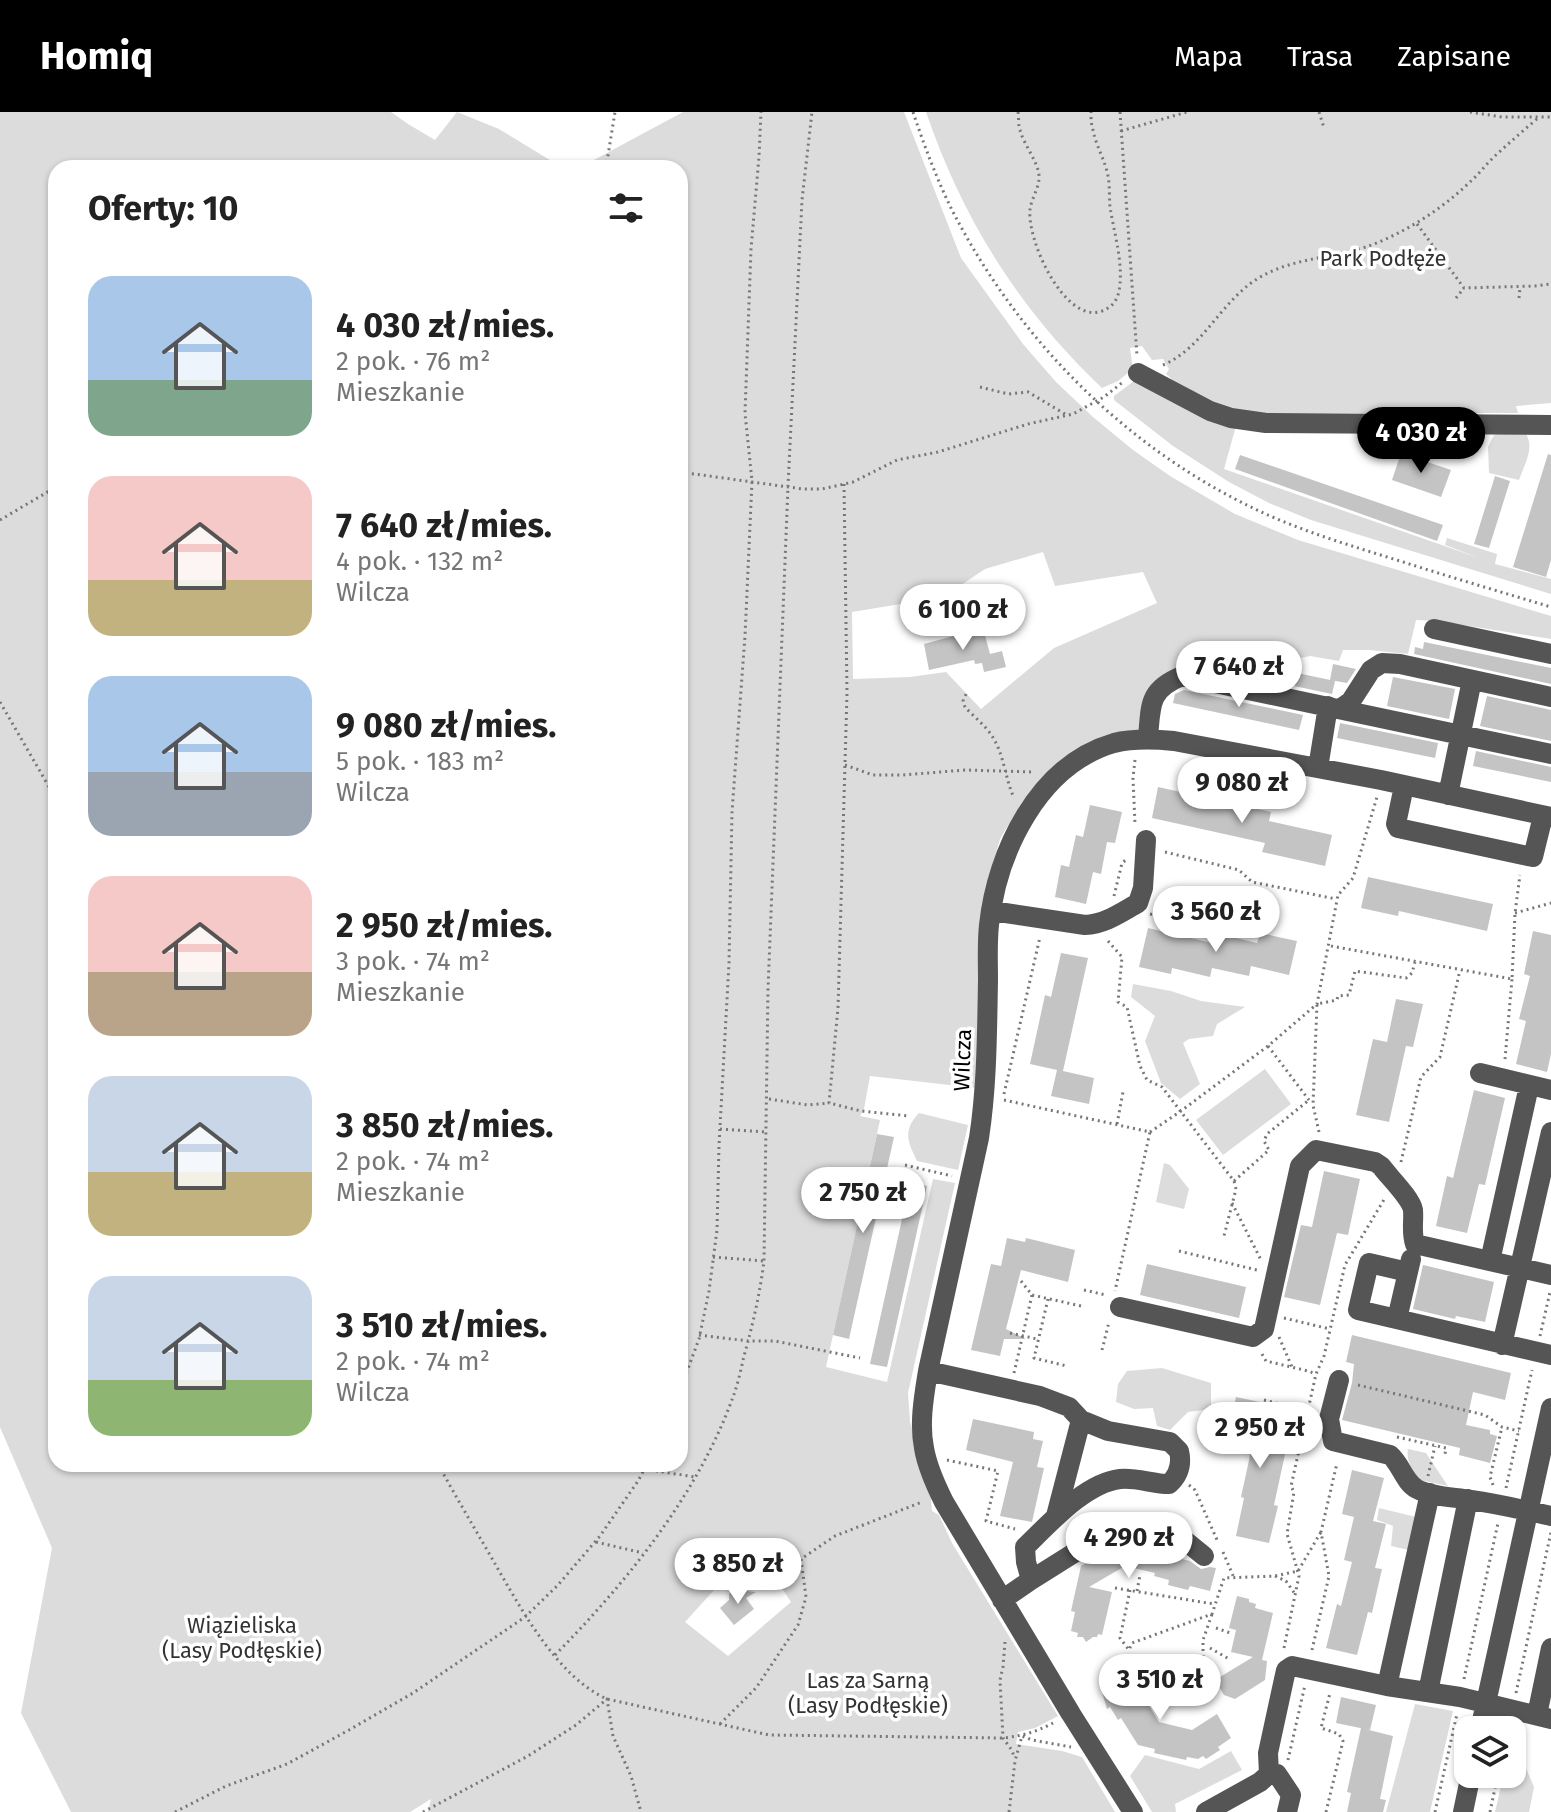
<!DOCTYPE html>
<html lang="pl">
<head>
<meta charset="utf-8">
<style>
	:root { --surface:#fff; --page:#f2f2f2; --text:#222; --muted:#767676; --accent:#000 }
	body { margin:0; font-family:"Fira Sans",sans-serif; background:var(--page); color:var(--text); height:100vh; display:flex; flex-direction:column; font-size:30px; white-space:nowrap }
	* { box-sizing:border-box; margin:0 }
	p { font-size:26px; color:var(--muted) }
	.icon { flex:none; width:44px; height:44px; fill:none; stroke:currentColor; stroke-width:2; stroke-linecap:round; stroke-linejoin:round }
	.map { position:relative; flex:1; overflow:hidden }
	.side { position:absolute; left:48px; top:48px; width:640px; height:1312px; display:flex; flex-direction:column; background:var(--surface); border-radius:24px; box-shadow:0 2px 6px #0004 }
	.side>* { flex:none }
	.buttons { position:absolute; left:1454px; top:1604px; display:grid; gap:16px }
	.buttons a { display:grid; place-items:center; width:72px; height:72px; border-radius:16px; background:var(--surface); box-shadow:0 2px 6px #0004; font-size:40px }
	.price { position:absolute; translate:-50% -68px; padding:0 18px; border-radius:28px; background:#fff; color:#222; font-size:26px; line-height:52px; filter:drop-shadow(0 2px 4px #0008) }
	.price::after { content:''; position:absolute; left:50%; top:48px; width:24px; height:18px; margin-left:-12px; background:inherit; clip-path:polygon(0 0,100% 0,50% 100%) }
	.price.current { background:var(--accent); color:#fff }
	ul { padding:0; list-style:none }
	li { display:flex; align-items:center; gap:24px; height:200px; padding:0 40px }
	li span { display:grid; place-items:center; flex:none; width:224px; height:160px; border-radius:24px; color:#555 }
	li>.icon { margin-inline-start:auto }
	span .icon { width:96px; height:96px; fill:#fffc; stroke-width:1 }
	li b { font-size:34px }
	h2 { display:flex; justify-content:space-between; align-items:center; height:96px; padding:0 40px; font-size:34px }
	header { display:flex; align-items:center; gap:48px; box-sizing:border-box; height:112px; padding:0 40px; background:var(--accent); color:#fff }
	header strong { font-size:38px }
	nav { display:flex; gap:44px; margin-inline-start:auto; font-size:28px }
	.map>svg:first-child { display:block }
</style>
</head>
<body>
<header>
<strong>Homiq</strong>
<nav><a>Mapa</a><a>Trasa</a><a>Zapisane</a></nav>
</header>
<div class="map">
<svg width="1551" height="1700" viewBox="0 0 1551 1700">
	<rect width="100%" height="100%" fill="#fff"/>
	<path fill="#dcdcdc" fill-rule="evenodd" d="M0,0h391l17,12 27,16 22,-28 42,17 64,39h-507v1296h624v-1296h-101l104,-56h221l57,146 62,86 33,38 37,35 40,33 37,26 65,38 63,26 253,76v23l-113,-18 -22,-1 -8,34 -39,-4h-26l-4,11 -29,-5 -82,18 -44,-5 -40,60 -23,3 -31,10 -23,14 -45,46 -22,37 -13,45 -11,204 -106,-12 -6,33 -4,7 20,4 -54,247 61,15 46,-203 22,4 -47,210 2,29 20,65 2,24 7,4 13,28 106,173 -23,12 -17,4 -2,12 46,7 20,6 33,55h-687l3,-13 -21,13h-339l-50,-99 31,-165 -52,-121zM1043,440l12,34 88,-14 14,31 -103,45 -73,61 -35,-37 -36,5 -57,2 -1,-67 91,-15 42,-28zM754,1434l37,56 -63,54 -43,-34z
		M926,0h625v291l-35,3 2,7h-265l-31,-6 -45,-23 -11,-10 3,-5 -6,-10 -11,1 -10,-14 -12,2 3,21 -15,12 -16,7c-83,-79 -139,-168 -176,-276z
		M1134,269l102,45 -12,43 255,89 -34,-13 2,-7 50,16 -2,10 56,15v15l-240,-74 -42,-17 -40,-21 -56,-36 -59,-46v-4z
		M1501,321l25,1c9,14 -2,31 -7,46l-30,-7 -1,-26 6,-12z
		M1133,872l38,7 30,10 44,6 -28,17 -4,12 -24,3 -6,4 17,41 -20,15 -19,-16 -16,-42 10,-25 -24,-19z
		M1265,957l26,35 -68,51 -27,-35z
		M919,1001l49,12 -10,45 -41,-9c-9,-19 -15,-30 2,-48z
		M1164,1051l6,2 19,24 -5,20 -28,-7z
		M1162,1256l49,15v26l-23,3 -18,18 -13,-4 -4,-18 -19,1 -18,-7 2,-18 9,-13z
		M1408,1337l18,4 22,33 -29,-6c-7,-11 -13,-18 -11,-31z
		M1379,1396l37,9 -7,33 -18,-4 2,-20 -16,-6z
		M1415,1592l38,7 -23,101h-44z
		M1516,1619l9,35 9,21 -5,25h-34l9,-38h8v-32z
		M1231,1639l11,19 -67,34 1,8h-24l-22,-36 15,-21 54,14z"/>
	<path fill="#c4c4c4" d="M1401,341l50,17 -10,27 -49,-17z
		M1548,342l3,1v105l-5,17 -33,-10z
		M1240,343l203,70 -6,16 -202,-72z
		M1495,364l15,5 -21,67 -15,-4z
		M983,516l7,26 12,-3 4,16 -22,5 -2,-9 -7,1 -1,-4 -45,10 -5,-26z
		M1424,530l127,26v16l-137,-30 1,-7 8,2z
		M1333,552l23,5 -9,14 -17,-3z
		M1283,558l52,11 -3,13 -52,-11z
		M1393,565l62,12 -6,30 -62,-13z
		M1184,578l119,25 -4,15 -126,-27 2,-9z
		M1487,584l64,14v31l-71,-15z
		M1340,611l98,20 -3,15 -98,-20z
		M1476,639l75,16v15l-78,-16z
		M1158,675l113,25 -2,9 63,14 -7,31 -63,-14 3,-9 -113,-25z
		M1090,693l32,7 -7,31 -8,-1 -6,32 -8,-2 -7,32 -31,-7 6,-32 8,2 7,-32 7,2z
		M1368,765l125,27 -6,27 -88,-20 -1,5 -37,-8z
		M1148,816l69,16 2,-10 38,9 3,-10 37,8 -8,34 -38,-9 -2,10 -37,-8 -2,9 -38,-9 -1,6 -32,-7z
		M1533,819l18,4v119l-4,18 -31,-8 10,-43 -7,-2 11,-43 -6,-2z
		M1061,841l27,5 -25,113 31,7 -5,26 -38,-8 6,-26 -27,-6 15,-69 6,2z
		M1396,887l27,5 -10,43 -7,-1 -17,76 -33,-7 17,-76 14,3z
		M1474,978l31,8 -20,87 -6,-1 -12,49 -31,-7 11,-50 6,2z
		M877,1022l17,3 -45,202 -16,-4z
		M1324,1059l36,8 -12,56 -11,-2 -17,72 -36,-8 17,-72 11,2z
		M910,1071l17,3 -40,181 -17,-3z
		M1007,1126l18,4 1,-4 49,12 -7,32 -47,-12 -15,59 20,10h-22l-4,17 -29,-6 20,-86 10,2z
		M1147,1152l99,23 -7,31 -99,-23z
		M1423,1153l71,17 -9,40 -29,-6 -1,3 -42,-10z
		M1352,1223l159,38 -6,27 -32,-8 -7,33 24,5v4l7,2 -7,27 -31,-8 1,-7 -118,-28 10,-37 2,-19 -8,-2z
		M1236,1285l38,8 -6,26 21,5 -15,69 4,1 -9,37 -33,-7 8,-38 -3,-1 15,-69 -25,-6z
		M973,1307l61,13 -1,7 10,2 -6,26 7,1 -12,54 -32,-6 13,-54 -47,-12z
		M1352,1358l32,8 -11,43 13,3 -11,44 7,1 -10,44 -4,-1 -11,43 -31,-7 11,-44 4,2 11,-44 -8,-2 10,-43 -12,-3z
		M1128,1427l33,8 -1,3 22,6v3l8,2 11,8 9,-2 6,1 -6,23 -20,-5 -2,4 -20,-5 1,-5 -15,-4 1,-3 -30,-7 -36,21 23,5 -10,43 -4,-1 -1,3h-4l-7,5 -3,-5h-6l1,-4 -7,-2 4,-19 -4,-1 10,-45 16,-9 -1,-2z
		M734,1478l22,2 -10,6 8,11 -20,16 -14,-17 9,-8v-6z
		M1237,1484l12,3v3l7,2 -1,4 18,5 -11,47 5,1 -2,19 -30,19 -11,-4 -9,-15 38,-23 -22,-5 5,-22 -7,-2z
		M1126,1551l12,19 -3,2 24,38 33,8 25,-16 14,24 -13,9 2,3 -14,9 -3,-3 -5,3 -11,-2 -1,3 -32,-7 1,-4 -17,-4 -17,-27 -3,2 -8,-13 -3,2 -6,-20 12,-7 -5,-7z
		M1341,1585l35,8 -6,25 -34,-7z
		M1361,1616l32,8 -13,63 6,1 -3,12h-36l4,-19 -4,-1z"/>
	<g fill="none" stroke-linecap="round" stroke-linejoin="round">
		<path stroke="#777" stroke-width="3" stroke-dasharray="2 4" stroke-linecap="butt" d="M913,0c11,33 23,65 38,96 68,134 179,245 317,307 43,19 87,32 132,46 50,16 101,31 151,46
			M1018,0c1,6 0,13 2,18 4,15 17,30 19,45 1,13 -8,23 -9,35 -3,30 33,110 69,102 11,-3 18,-10 20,-21 5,-27 -5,-58 -9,-84 -1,-10 0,-21 -2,-31 -3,-16 -12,-30 -15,-46 -2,-6 -2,-12 -2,-18
			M1120,0l17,244
			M1319,0l5,16
			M1470,0l32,5h49
			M1121,19l66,-19
			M606,56l9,-56
			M1417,112l47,64 71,-2 16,-2
			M1456,186l8,-10
			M1519,186l1,-11
			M1163,253c42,-18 59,-67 99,-89 36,-20 80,-18 117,-34 35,-15 65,-35 92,-61 9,-8 16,-18 25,-26 14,-13 28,-25 42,-37
			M980,275l28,7 20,-2 37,22
			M680,360l123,17h19l31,-7 44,-22 41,-8 90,-28 45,-10 31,-17 19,-15
			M844,372l3,209 -9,315 -9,95 32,8 48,5
			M0,408l56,-33
			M966,582l-3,7 2,6c8,9 20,18 27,29 12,18 13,42 22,62
			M0,590l56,97
			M1135,648l-2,18 2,46
			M845,653l28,10h30l62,-5 69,2
			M1165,740l74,18 13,12 84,17
			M1114,784l8,-33 5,-4
			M1515,801l36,-10
			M1150,802l14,3
			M1108,829l14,16 -4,45 9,5 13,59 7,14 15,7 72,94 2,8 -12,47
			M1331,834l181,33 3,-66 5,-38
			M1268,934l41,54
			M1505,947l7,-80
			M1004,982l36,-157
			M769,987l39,6 21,-2
			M1004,988l146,32 -35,159
			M1117,1012l6,-32
			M720,1017l47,3
			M1150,1020l31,-21 87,-65 49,-42 21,-109 15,-17 24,-81
			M1319,1020l-6,-27 4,-101 20,-4 1,-4 11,-1 6,-24 51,7 6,-5 3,-11
			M1401,1050l20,-85 19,-20 20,-87
			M905,1053l47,11
			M1234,1069l35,-31 -5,-9 3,-7 42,-34
			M1232,1091l29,57
			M1179,1139l78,19
			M713,1145l51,4
			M1021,1169l11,14 49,11
			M1084,1178l22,5
			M1048,1187l-14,59 33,8
			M1284,1206l46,11
			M1010,1221l27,6
			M699,1223l49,6h27l85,17
			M1540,1224l10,-44
			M1279,1225l13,30
			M1102,1238l7,-28
			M1262,1242l4,7 42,10 8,3
			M1014,1261l18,-78
			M1358,1273l127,30 17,12 17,4
			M680,1278l19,-51 10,-48 8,-61 2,-85 10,-182 3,-151 13,-176 7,-155 -7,-68 6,-164 8,-92 2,-45
			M1264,1288l44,11
			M1397,1325l49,11 -1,6
			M947,1348l51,11 -12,50 29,8
			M438,1352c18,33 37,65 56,98 26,45 63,115 113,137l162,36 234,3c19,-2 33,-6 50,-15
			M644,1357l51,8
			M1428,1364l7,-30
			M1189,1373l6,5 23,52
			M1493,1373l-3,-8 12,-50
			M1506,1376l26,-118
			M596,1430l47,11
			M1223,1440l11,26
			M1275,1464l11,5 9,13
			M1115,1476l99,16
			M1130,1478l-10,48 9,12 3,-7 80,-29 12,-36 51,-2 23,-5 23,-39
			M1137,1479l3,-16
			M1216,1516l14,5
			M1005,1530l-2,25 -3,13 3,58 8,11 4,9
			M1210,1536l19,11
			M1284,1536l15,-72 -12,-42 7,-42 -3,-6 25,-112 8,-18 21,-91 40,-67
			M1312,1538l17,-74 -8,-44 16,-69
			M555,1543c72,-73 143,-161 178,-258 5,-13 8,-28 11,-41 9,-32 16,-63 20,-95l4,-272 20,-503 14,-286 10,-88
			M1203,1545v-17l9,-26
			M1464,1567l34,-156
			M1516,1581l35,-161
			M720,1612l36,-36 42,-63 8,-28 -5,-38 34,-23 87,-34
			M1288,1648l17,-75
			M175,1700l51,-26 61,-22 62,-34 64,-37 112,-76 33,-32 42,-49 38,-55 9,-17
			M423,1700l105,-56 48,-31 31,-26 6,37 18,40 10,36
			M1009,1700l6,-51 7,-25 10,4 39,7
			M1326,1700l17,-71 -4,-7 -18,-6 9,-35
			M1435,1700l22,-98
			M1490,1700l8,-38"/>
		<path stroke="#555" stroke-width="20" d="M1138,261l72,38 21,7 35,5 285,2
			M1434,517l117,25
			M1340,597l11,-8 20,-31 11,-7 18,1 151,33
			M1148,626c3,-33 0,-48 34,-62l369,78
			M1318,656l10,-62
			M1404,674l-8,38 2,4 125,27 10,2 10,-41
			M1448,683l24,-115
			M992,799l93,14c20,-1 35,-12 53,-22l5,-15 3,-48
			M1480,961l71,17
			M1490,1149l39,-175
			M1408,1160l-39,-9 -11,47 193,45
			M1120,1195l133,30 11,-8 36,-163 16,-16 59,12 6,4c8,11 30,32 32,44 1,12 -2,22 2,34l136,31
			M1397,1207l14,-60
			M1502,1233l49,-213
			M928,1259l112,25 29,11 12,13 27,11 62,11 9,9c3,13 0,24 -10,33 -16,0 -34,-7 -49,-5 -35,4 -71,45 -95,68l1,15 5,18
			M1339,1268l-10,39 4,22 57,14c11,9 14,27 27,34 15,8 37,8 54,11 27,4 54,10 80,16
			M1430,1381l-43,193 73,11 91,22
			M1056,1404l25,-96
			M1002,1488l29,-20 86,-54 18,-1 48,14 21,17
			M1428,1580l40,-193
			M1537,1603l14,-67
			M1480,1618l71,-322
			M1269,1662h8l14,21 -4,17
			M1133,1700l-62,-98 -127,-212c-8,-16 -17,-36 -20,-54 -5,-25 0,-52 4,-77l51,-233c8,-52 8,-105 9,-158 0,-19 -1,-37 1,-55 8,-73 49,-160 125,-182 20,-5 40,-4 60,-2l207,39 170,37
			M1206,1700l54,-30 9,-8 -1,-21 18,-83 6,-4 95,20
			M1463,1700l8,-38"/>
	</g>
	<g text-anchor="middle" stroke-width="7" stroke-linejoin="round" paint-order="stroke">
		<g font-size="22" fill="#333" stroke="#fff">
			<text x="1383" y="154">Park Podłęże</text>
			<text x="242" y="1521">Wiązieliska<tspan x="242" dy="25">(Lasy Podłęskie)</tspan></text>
			<text x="868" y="1576">Las za Sarną<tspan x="868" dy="25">(Lasy Podłęskie)</tspan></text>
		</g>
		<g font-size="22" fill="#000" stroke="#fff">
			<text transform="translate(962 948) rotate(-88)" y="8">Wilcza</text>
		</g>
	</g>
</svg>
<div class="buttons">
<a><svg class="icon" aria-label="layers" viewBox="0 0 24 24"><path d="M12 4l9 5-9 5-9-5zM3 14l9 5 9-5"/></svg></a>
</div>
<b class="price current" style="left:1421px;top:363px">4 030 zł</b>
<b class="price" style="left:963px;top:540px">6 100 zł</b>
<b class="price" style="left:1239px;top:597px">7 640 zł</b>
<b class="price" style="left:1242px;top:713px">9 080 zł</b>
<b class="price" style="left:1216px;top:842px">3 560 zł</b>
<b class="price" style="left:863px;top:1123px">2 750 zł</b>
<b class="price" style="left:1260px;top:1358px">2 950 zł</b>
<b class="price" style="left:1129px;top:1468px">4 290 zł</b>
<b class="price" style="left:738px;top:1494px">3 850 zł</b>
<b class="price" style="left:1160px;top:1610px">3 510 zł</b>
<section class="side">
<h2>Oferty: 10<svg class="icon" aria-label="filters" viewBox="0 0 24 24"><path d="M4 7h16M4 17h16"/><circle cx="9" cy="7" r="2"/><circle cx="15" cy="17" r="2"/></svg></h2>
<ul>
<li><span style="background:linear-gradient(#a9c7e8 65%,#7fa58c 0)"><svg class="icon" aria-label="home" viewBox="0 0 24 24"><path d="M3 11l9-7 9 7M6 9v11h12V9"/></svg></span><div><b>4 030 zł/mies.</b><p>2 pok. · 76 m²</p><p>Mieszkanie</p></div></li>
<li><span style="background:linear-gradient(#f6c9c9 65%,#c2b280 0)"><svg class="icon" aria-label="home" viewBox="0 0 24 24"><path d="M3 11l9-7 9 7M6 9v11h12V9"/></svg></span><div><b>7 640 zł/mies.</b><p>4 pok. · 132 m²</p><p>Wilcza</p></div></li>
<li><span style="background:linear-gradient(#a9c7e8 60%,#9aa5b1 0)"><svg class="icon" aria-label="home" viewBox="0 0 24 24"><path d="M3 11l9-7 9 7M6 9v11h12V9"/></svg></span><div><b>9 080 zł/mies.</b><p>5 pok. · 183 m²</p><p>Wilcza</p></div></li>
<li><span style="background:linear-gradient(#f6c9c9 60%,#b9a48a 0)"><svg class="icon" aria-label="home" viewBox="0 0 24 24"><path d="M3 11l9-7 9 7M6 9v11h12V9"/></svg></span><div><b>2 950 zł/mies.</b><p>3 pok. · 74 m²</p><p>Mieszkanie</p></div></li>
<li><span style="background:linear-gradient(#c9d6e8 60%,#c2b280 0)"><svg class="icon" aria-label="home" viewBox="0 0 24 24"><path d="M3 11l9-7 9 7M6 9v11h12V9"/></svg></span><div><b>3 850 zł/mies.</b><p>2 pok. · 74 m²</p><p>Mieszkanie</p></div></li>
<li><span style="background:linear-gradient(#c9d6e8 65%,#8fb573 0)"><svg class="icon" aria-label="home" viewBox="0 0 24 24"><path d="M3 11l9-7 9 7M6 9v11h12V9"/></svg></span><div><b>3 510 zł/mies.</b><p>2 pok. · 74 m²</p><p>Wilcza</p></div></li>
</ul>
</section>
</div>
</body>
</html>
